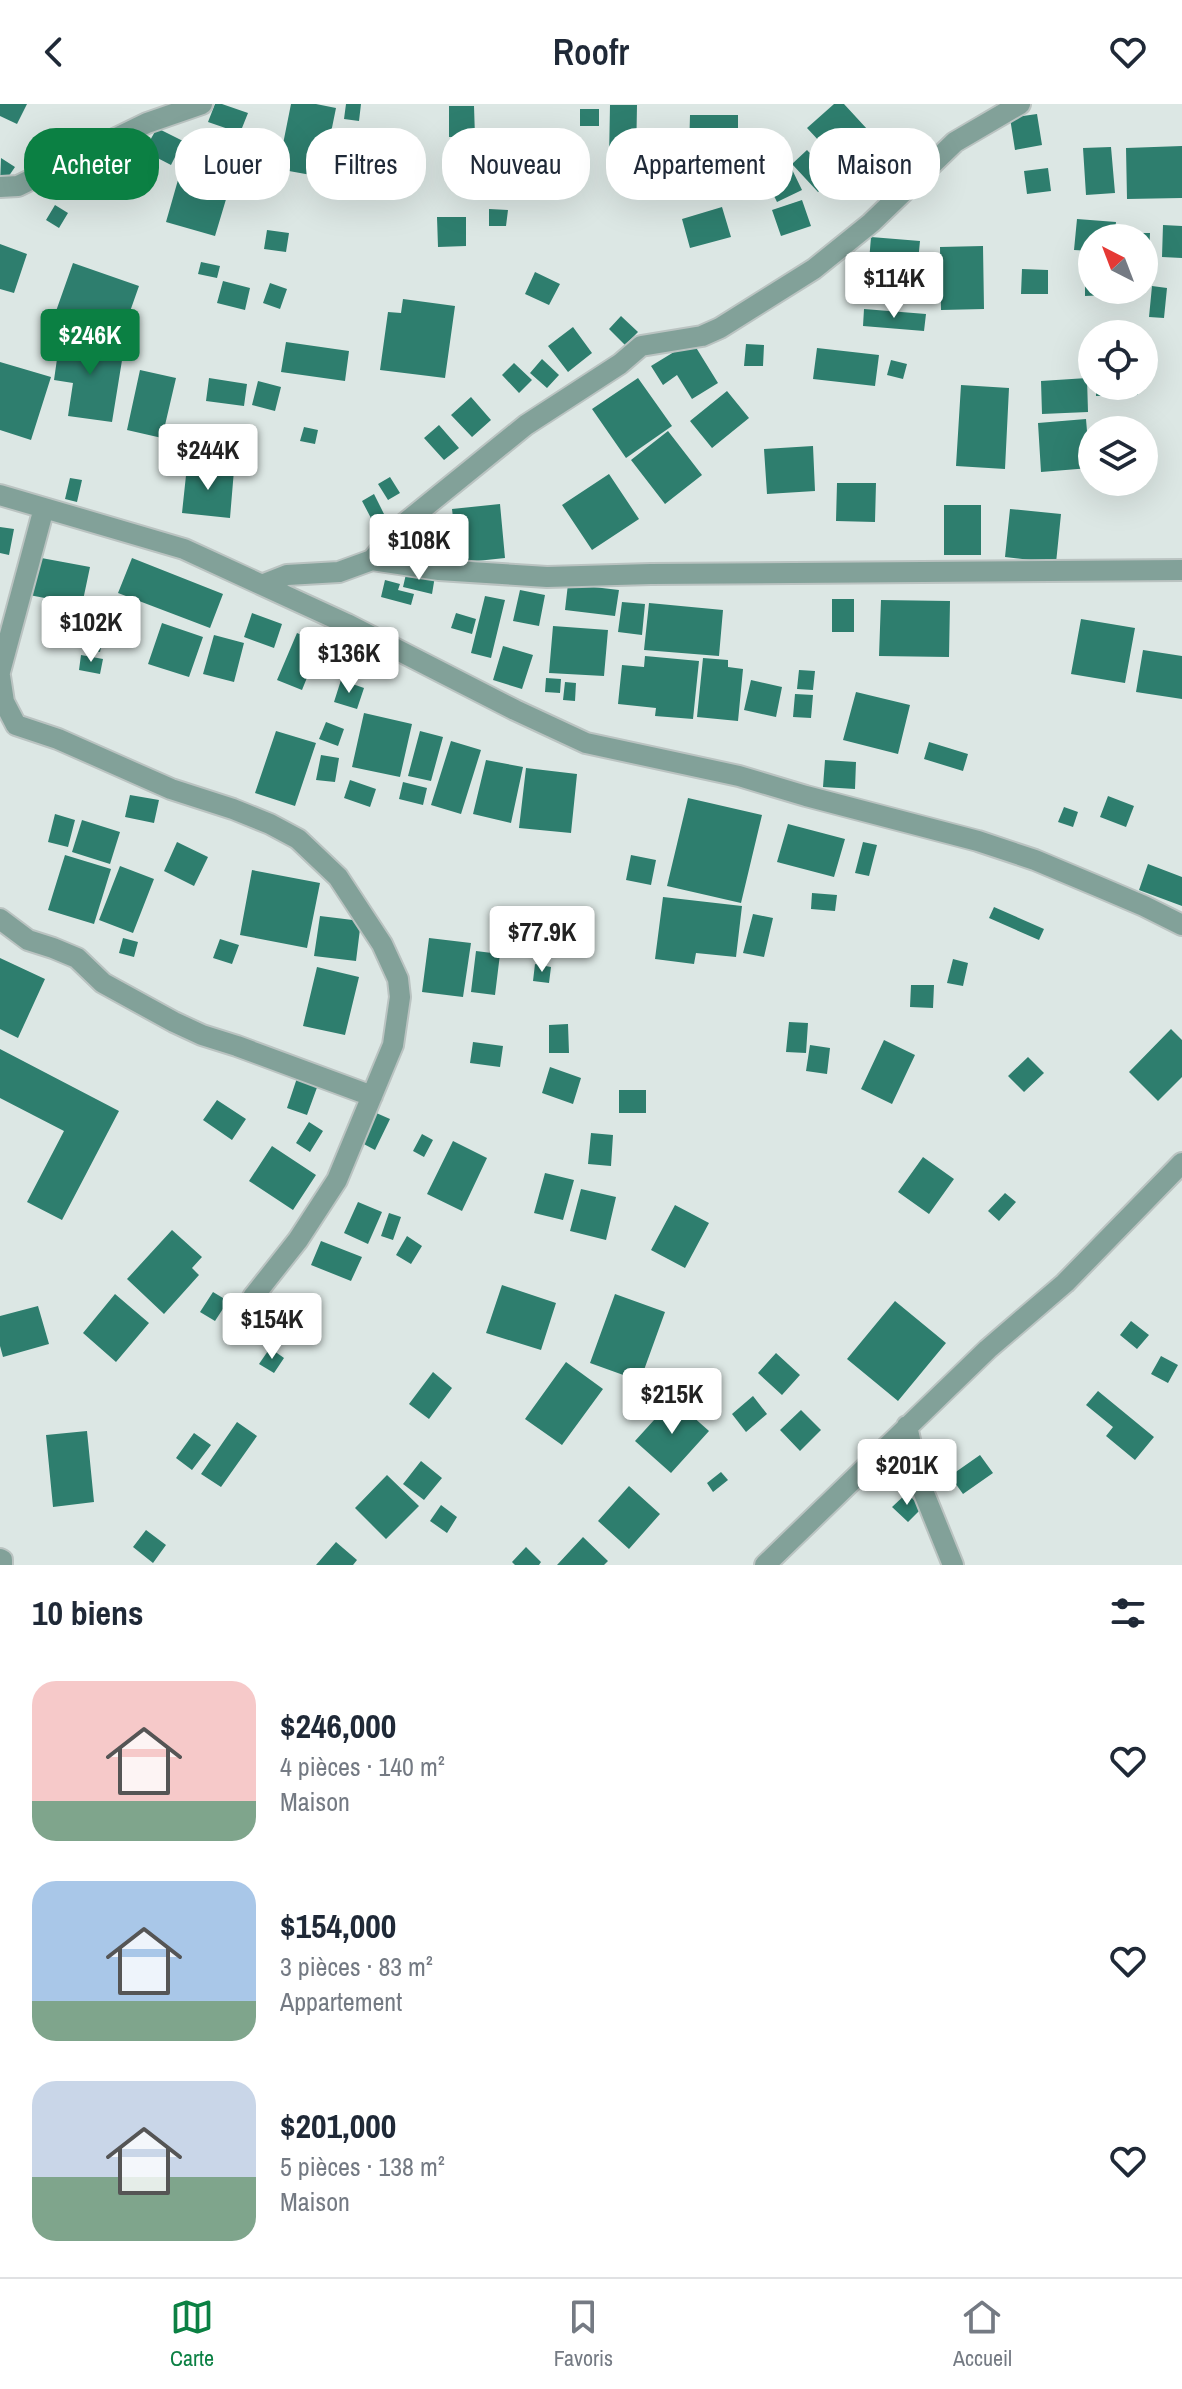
<!DOCTYPE html>
<html lang="fr">
<head>
<meta charset="utf-8">
<style>
	:root { --surface:#fff; --page:#f6f6f7; --text:#1f2937; --muted:#747a83; --line:#e0e1e3; --accent:#0b8043 }
	body { margin:0; font-family:"Archivo Narrow",sans-serif; background:var(--page); color:var(--text); height:100vh; display:flex; flex-direction:column; font-size:30px; white-space:nowrap }
	* { box-sizing:border-box; margin:0 }
	p { font-size:26px; color:var(--muted) }
	.icon { flex:none; width:44px; height:44px; fill:none; stroke:currentColor; stroke-width:2; stroke-linecap:round; stroke-linejoin:round }
	.map { position:relative; height:1461px; overflow:hidden }
	.panel { display:flex; flex-direction:column; background:var(--surface); flex:1 }
	.panel>* { flex:none }
	.hud { position:absolute; left:24px; top:24px; width:1134px; height:72px; display:flex; gap:16px }
	.needle { width:52px; rotate:318deg }
	.buttons { position:absolute; left:1078px; top:120px; display:grid; gap:16px }
	.buttons a { display:grid; place-items:center; width:80px; height:80px; border-radius:50%; background:var(--surface); box-shadow:0 8px 32px #0002; font-size:40px }
	.price { position:absolute; translate:-50% -68px; padding:0 18px; border-radius:8px; background:#fff; color:#222; font-size:26px; line-height:52px; filter:drop-shadow(0 2px 4px #0008) }
	.price::after { content:''; position:absolute; left:50%; top:48px; width:24px; height:18px; margin-left:-12px; background:inherit; clip-path:polygon(0 0,100% 0,50% 100%) }
	.price.on { background:var(--accent); color:#fff }
	ul { padding:0; list-style:none }
	li { display:flex; align-items:center; gap:24px; height:200px; padding:0 32px }
	li span { display:grid; place-items:center; flex:none; width:224px; height:160px; border-radius:24px; color:#555 }
	li>.icon { margin-inline-start:auto }
	span .icon { width:96px; height:96px; fill:#fffc; stroke-width:1 }
	li b { font-size:34px }
	h2 { display:flex; justify-content:space-between; align-items:center; height:96px; padding:0 32px; font-size:34px }
	.tag { padding:0 28px; border-radius:32px; background:var(--surface); box-shadow:0 8px 32px #0002; font-size:28px; line-height:72px }
	.tag.on { background:var(--accent); color:#fff }
	header { display:flex; justify-content:space-between; align-items:center; height:104px; padding:0 32px; background:var(--surface); font-size:36px; font-weight:600 }
	.dock { display:flex; justify-content:space-around; align-items:center; height:112px; border-top:2px solid var(--line); background:var(--surface); font-size:22px; color:var(--muted) }
	.dock a { display:grid; justify-items:center; gap:4px }
	.dock .on { color:var(--accent) }
	.map>svg:first-child { display:block }
</style>
</head>
<body>
<header><svg class="icon" aria-label="back" viewBox="0 0 24 24"><path d="M15 5l-7 7 7 7"/></svg>Roofr<svg class="icon" aria-label="heart" viewBox="0 0 24 24"><path d="M12 20l-8-8c-3-5 5-10 8-4 3-6 11-1 8 4z"/></svg></header>
<div class="map">
<svg width="1182" height="1461" viewBox="0 0 1182 1461">
	<rect width="100%" height="100%" fill="#dce7e4"/>
	<path fill="#2e7e6e" d="M0,0h27l-10,20 -17,-8z
		M215,0h7l26,9 -8,20 -32,-11z
		M291,0h25l20,4 -14,69 -44,-8z
		M346,0h15l-2,17 -15,-2z
		M834,0h10l35,38 -32,29 -40,-43z
		M610,1h27l-1,56 -27,-1z
		M449,2h25l1,31h-26z
		M580,5h19v17h-19z
		M1037,10l5,31 -27,5 -5,-32z
		M690,11h48v37h-49z
		M157,24l26,13 -12,24 -27,-14z
		M49,28l13,14 -13,13 -13,-14z
		M1182,42v52l-55,1 -1,-51z
		M1111,43l4,46 -29,2 -3,-47z
		M782,45l20,41 -25,12 -20,-41z
		M807,46l26,28 -15,14 -26,-28z
		M186,48l50,14 -21,70 -49,-14z
		M1,54l14,9 -13,19 -2,-1z
		M1048,64l3,23 -24,3 -3,-23z
		M802,96l9,26 -30,10 -9,-26z
		M55,101l13,8 -9,15 -13,-8z
		M722,103l9,30 -41,11 -8,-29z
		M489,105l19,1 -2,16h-17z
		M437,113h29v29l-28,1z
		M1077,115l39,3 -2,16h-22v13l-18,-1z
		M1163,121l19,1v32l-20,-1z
		M267,126l22,3 -3,19 -22,-3z
		M1121,129h29l-1,24h-5v-19h-23z
		M871,133l49,4 -6,62 -48,-4z
		M0,140l27,10 -13,39 -14,-4z
		M983,142l1,63 -43,1 -1,-63z
		M201,158l19,4 -3,12 -19,-4z
		M73,159l66,23 -18,51 -66,-23z
		M1022,165l26,1v24h-27z
		M535,168l25,12 -11,21 -24,-11z
		M1092,169v17h17v5l-24,1v-22z
		M223,177l27,7 -5,22 -28,-7z
		M270,179l17,6 -7,20 -17,-6z
		M1152,182l15,2 -3,30 -15,-1z
		M403,195l52,7 -10,72 -65,-8 8,-58 13,1z
		M864,205l62,5 -2,17 -61,-5z
		M621,212l17,16 -13,13 -16,-16z
		M573,223l19,26 -24,19 -20,-26z
		M60,234l64,10 -12,74 -44,-6 5,-33 -19,-3z
		M692,237l26,42 -26,16 -15,-24 -14,10 -12,-19z
		M286,238l63,9 -4,30 -64,-9z
		M746,240l18,1 -1,21h-19z
		M817,244l62,7 -4,31 -62,-7z
		M542,255l17,16 -12,13 -17,-15z
		M891,256l16,4 -4,15 -16,-4z
		M0,258l51,15 -20,63 -31,-10z
		M514,259l18,17 -13,13 -17,-18z
		M140,266l36,8 -14,60 -35,-8z
		M209,274l38,6 -3,22 -38,-5z
		M638,274l34,48 -46,32 -34,-49z
		M1087,274l1,34 -46,2 -1,-33z
		M258,277l23,6 -6,24 -23,-6z
		M961,281l48,3 -4,81 -49,-3z
		M1096,282h42v9l-42,1z
		M727,287l22,27 -37,30 -22,-27z
		M471,293l20,23 -19,17 -21,-22z
		M1086,315l4,49 -49,4 -3,-49z
		M439,321l20,23 -15,12 -20,-22z
		M304,323l14,3 -3,14 -15,-3z
		M209,327l27,3 -3,28 -28,-3z
		M668,327l34,44 -37,29 -34,-44z
		M813,342l2,45 -48,3 -3,-45z
		M187,362l47,4 -4,48 -48,-5z
		M609,370l30,45 -47,31 -30,-45z
		M390,373l10,16 -12,7 -10,-16z
		M70,374l12,2 -5,22 -12,-3z
		M837,379h39l-1,39 -39,-1z
		M374,390l10,20 -12,6 -10,-19z
		M500,400l5,54 -47,5 -6,-54z
		M944,401h37v50h-37z
		M1010,405l51,5 -5,49 -51,-6z
		M425,416l18,1 -2,32 -39,-3 1,-18 21,2z
		M0,423l14,2 -5,26 -9,-2z
		M36,453l54,10 -8,38 -53,-10z
		M132,454l91,36 -13,34 -92,-35z
		M407,466l28,6 -3,18 -29,-7z
		M385,476l15,4 -2,6 16,4 -3,11 -30,-8z
		M568,480l51,6 -4,26 -50,-6z
		M520,486l25,5 -6,31 -26,-5z
		M485,492l20,4 -14,58 -20,-5z
		M832,495h22v33h-22z
		M881,496l69,1 -1,56 -70,-1z
		M622,498l23,2 -3,31 -24,-3z
		M649,499l74,7 -4,46 -75,-6z
		M65,505l42,9 -7,34 -43,-10z
		M252,509l30,11 -8,24 -30,-11z
		M456,509l20,6 -4,15 -21,-6z
		M1081,515l54,9 -10,55 -54,-9z
		M162,519l41,14 -14,40 -41,-13z
		M553,522l55,4 -4,46 -55,-3z
		M297,529l24,10 -19,47 -25,-10z
		M214,531l30,8 -10,39 -31,-8z
		M503,542l30,9 -11,34 -29,-9z
		M1143,546l39,6v43l-46,-7z
		M81,551l22,4 -3,15 -21,-4z
		M645,552l54,5 -6,58 -38,-3 1,-8 -38,-4 4,-39 22,2z
		M703,554l25,2v7l15,2 -5,52 -41,-4z
		M799,566l16,1 -2,19 -16,-1z
		M546,574l15,1 -1,14 -15,-1z
		M341,576l23,8 -7,21 -23,-7z
		M751,576l31,7 -6,30 -32,-7z
		M565,578l11,1 -1,18 -12,-1z
		M856,588l54,13 -12,49 -55,-14z
		M795,590l18,1 -2,23 -18,-1z
		M364,609l48,11 -12,53 -48,-10z
		M326,618l18,7 -6,17 -19,-7z
		M276,627l40,12 -21,63 -40,-13z
		M420,627l23,6 -12,44 -23,-5z
		M451,637l30,9 -20,64 -30,-9z
		M929,638l39,12 -5,17 -39,-12z
		M321,651l18,3 -4,24 -19,-2z
		M486,656l37,7 -12,56 -38,-9z
		M825,656l31,2 -1,27 -32,-2z
		M526,664l51,6 -6,59 -52,-5z
		M350,676l26,9 -6,18 -26,-9z
		M403,678l24,6 -4,17 -24,-6z
		M130,691l29,5 -5,23 -29,-6z
		M1108,692l26,10 -8,21 -26,-10z
		M688,694l74,17 -21,88 -74,-17z
		M1064,703l14,5 -5,15 -15,-5z
		M55,710l20,6 -7,27 -20,-5z
		M82,716l38,12 -10,32 -38,-12z
		M788,720l57,15 -11,38 -57,-15z
		M177,738l31,15 -14,29 -30,-15z
		M863,738l14,3 -8,31 -14,-3z
		M65,751l46,14 -17,55 -46,-14z
		M631,751l25,5 -5,25 -25,-5z
		M1148,760l34,13v29l-43,-16z
		M120,762l34,13 -21,54 -34,-13z
		M252,766l68,13 -13,65 -67,-13z
		M812,789l25,2 -2,16 -24,-2z
		M663,793l79,9 -6,51 -40,-4 -2,11 -39,-5z
		M994,803l50,22 -5,11 -50,-22z
		M753,810l20,4 -9,39 -21,-4z
		M320,812l41,5 -5,40 -42,-5z
		M123,834l15,4 -4,15 -15,-4z
		M429,834l42,5 -8,54 -41,-5z
		M220,835l19,6 -7,19 -19,-6z
		M476,847l24,3 -5,41 -24,-3z
		M0,854l45,21 -27,59 -18,-9z
		M953,855l15,4 -5,23 -16,-3z
		M535,860l16,3 -2,16 -16,-2z
		M317,863l42,10 -14,58 -42,-9z
		M911,881h23l-1,23 -23,-1z
		M789,918l19,1 -2,30 -20,-1z
		M568,920l1,29h-20v-28z
		M1171,925l11,11v37l-24,24 -29,-29z
		M884,936l31,15 -23,49 -31,-15z
		M473,938l30,4 -3,21 -30,-4z
		M810,941l20,3 -3,26 -21,-3z
		M0,945l119,62 -57,109 -35,-18 37,-71 -64,-33z
		M1028,953l16,16 -20,19 -16,-16z
		M550,963l31,11 -8,26 -31,-11z
		M298,971l21,7 -12,33 -20,-7z
		M619,986h27v23h-27z
		M217,996l29,19 -14,21 -29,-20z
		M374,1008l16,7 -15,31 -15,-8z
		M309,1018l14,9 -13,21 -14,-9z
		M591,1029l22,2 -2,31 -23,-2z
		M422,1030l11,6 -9,17 -11,-6z
		M453,1037l34,17 -25,53 -35,-17z
		M272,1042l44,29 -23,35 -44,-29z
		M923,1053l31,22 -25,35 -31,-22z
		M545,1069l29,7 -11,40 -29,-7z
		M581,1085l35,8 -10,43 -36,-9z
		M1005,1089l11,9 -17,19 -11,-10z
		M358,1098l24,10 -14,32 -24,-11z
		M675,1101l34,18 -24,45 -34,-18z
		M389,1109l12,4 -8,23 -12,-4z
		M172,1126l30,27 -10,11 7,7 -35,39 -37,-35z
		M407,1132l15,10 -11,18 -15,-9z
		M321,1137l41,16 -11,24 -40,-16z
		M502,1181l54,18 -15,47 -55,-17z
		M213,1188l15,9 -13,20 -15,-9z
		M115,1190l34,29 -33,39 -33,-29z
		M615,1190l50,18 -25,69 -50,-18z
		M895,1197l51,42 -48,58 -51,-42z
		M38,1202l11,38 -46,13 -3,-11v-30z
		M1131,1217l18,14 -12,14 -17,-14z
		M270,1244l14,10 -10,15 -15,-9z
		M776,1249l24,22 -18,20 -24,-22z
		M1161,1252l17,9 -10,18 -17,-9z
		M566,1258l37,27 -41,56 -37,-26z
		M433,1268l19,16 -23,31 -20,-15z
		M1098,1287l56,46 -19,23 -29,-24 7,-9 -27,-22z
		M753,1292l14,18 -21,18 -14,-18z
		M673,1295l36,32 -38,42 -36,-32z
		M801,1306l20,20 -21,21 -20,-21z
		M237,1318l20,14 -36,51 -20,-13z
		M87,1327l7,71 -41,5 -7,-72z
		M194,1329l17,12 -19,25 -16,-12z
		M980,1351l13,18 -30,21 -13,-18z
		M421,1357l21,17 -18,22 -21,-16z
		M721,1368l7,8 -15,12 -6,-9z
		M387,1371l32,31 -33,33 -31,-31z
		M629,1382l31,28 -31,35 -31,-28z
		M907,1389l15,15 -14,14 -16,-15z
		M441,1401l16,12 -10,16 -17,-12z
		M146,1426l20,15 -13,18 -20,-16z
		M583,1433l25,24 -4,4h-47z
		M336,1438l21,18 -4,5h-37z
		M526,1443l15,15 -2,3h-24l-3,-3z"/>
	<g fill="none" stroke-linecap="round" stroke-linejoin="round">
		<defs>
			<path id="minor" d="M0,83l18,-1 129,-63 55,-19
				M0,391l184,54 163,75 168,86 71,33 153,33 67,20 172,45 57,19 62,26 47,20 38,19
				M372,456l28,-33 126,-102 94,-61 21,-18 61,-10 18,-8 94,-59 57,-46 84,-81 65,-38
				M264,480l23,-9 52,-3 33,-12 67,10 108,7 104,-3 531,-4
				M0,568l44,-164
				M0,572l4,26 12,23 42,14 113,50 62,20 37,15 28,15 40,38 44,67 16,35 2,18 -7,48 -56,135 -39,60 -45,57
				M0,815l28,21 25,8 24,10 26,25 71,39 28,13 35,11 135,50
				M907,1322l12,55 34,84
				M0,1455l2,1v5
				M765,1461l223,-216 77,-66 117,-120"/>
		</defs>
		<use href="#minor" stroke="#bac3c1" stroke-width="24"/>
		<use href="#minor" stroke="#82a199" stroke-width="20"/>
	</g>
</svg>
<div class="buttons">
<a><svg class="needle" viewBox="-14 -14 28 28"><path d="M0-13l5 13h-10z" fill="#e53935"/><path d="M0 13l5-13h-10z" fill="#747a83"/></svg></a>
<a><svg class="icon" aria-label="locate" viewBox="0 0 24 24"><circle cx="12" cy="12" r="6"/><path d="M12 2v4M12 18v4M2 12h4M18 12h4"/></svg></a>
<a><svg class="icon" aria-label="layers" viewBox="0 0 24 24"><path d="M12 4l9 5-9 5-9-5zM3 14l9 5 9-5"/></svg></a>
</div>
<b class="price" style="left:894px;top:216px">$114K</b>
<b class="price on" style="left:90px;top:273px">$246K</b>
<b class="price" style="left:208px;top:388px">$244K</b>
<b class="price" style="left:419px;top:478px">$108K</b>
<b class="price" style="left:91px;top:560px">$102K</b>
<b class="price" style="left:349px;top:591px">$136K</b>
<b class="price" style="left:542px;top:870px">$77.9K</b>
<b class="price" style="left:272px;top:1257px">$154K</b>
<b class="price" style="left:672px;top:1332px">$215K</b>
<b class="price" style="left:907px;top:1403px">$201K</b>
<div class="hud">
<a class="tag on">Acheter</a>
<a class="tag">Louer</a>
<a class="tag">Filtres</a>
<a class="tag">Nouveau</a>
<a class="tag">Appartement</a>
<a class="tag">Maison</a>
</div>
</div>
<section class="panel">
<h2>10 biens<svg class="icon" aria-label="filters" viewBox="0 0 24 24"><path d="M4 7h16M4 17h16"/><circle cx="9" cy="7" r="2"/><circle cx="15" cy="17" r="2"/></svg></h2>
<ul>
<li><span style="background:linear-gradient(#f6c9c9 75%,#7fa58c 0)"><svg class="icon" aria-label="home" viewBox="0 0 24 24"><path d="M3 11l9-7 9 7M6 9v11h12V9"/></svg></span><div><b>$246,000</b><p>4 pièces · 140 m²</p><p>Maison</p></div><svg class="icon" aria-label="heart" viewBox="0 0 24 24"><path d="M12 20l-8-8c-3-5 5-10 8-4 3-6 11-1 8 4z"/></svg></li>
<li><span style="background:linear-gradient(#a9c7e8 75%,#7fa58c 0)"><svg class="icon" aria-label="home" viewBox="0 0 24 24"><path d="M3 11l9-7 9 7M6 9v11h12V9"/></svg></span><div><b>$154,000</b><p>3 pièces · 83 m²</p><p>Appartement</p></div><svg class="icon" aria-label="heart" viewBox="0 0 24 24"><path d="M12 20l-8-8c-3-5 5-10 8-4 3-6 11-1 8 4z"/></svg></li>
<li><span style="background:linear-gradient(#c9d6e8 60%,#7fa58c 0)"><svg class="icon" aria-label="home" viewBox="0 0 24 24"><path d="M3 11l9-7 9 7M6 9v11h12V9"/></svg></span><div><b>$201,000</b><p>5 pièces · 138 m²</p><p>Maison</p></div><svg class="icon" aria-label="heart" viewBox="0 0 24 24"><path d="M12 20l-8-8c-3-5 5-10 8-4 3-6 11-1 8 4z"/></svg></li>
</ul>
</section>
<nav class="dock">
<a class="on"><svg class="icon" aria-label="map" viewBox="0 0 24 24"><path d="M3 6l6-2 6 2 6-2v14l-6 2-6-2-6 2zM9 4v14M15 6v14"/></svg>Carte</a>
<a><svg class="icon" aria-label="saved" viewBox="0 0 24 24"><path d="M7 4h10v16l-5-4-5 4z"/></svg>Favoris</a>
<a><svg class="icon" aria-label="home" viewBox="0 0 24 24"><path d="M3 11l9-7 9 7M6 9v11h12V9"/></svg>Accueil</a>
</nav>
</body>
</html>
